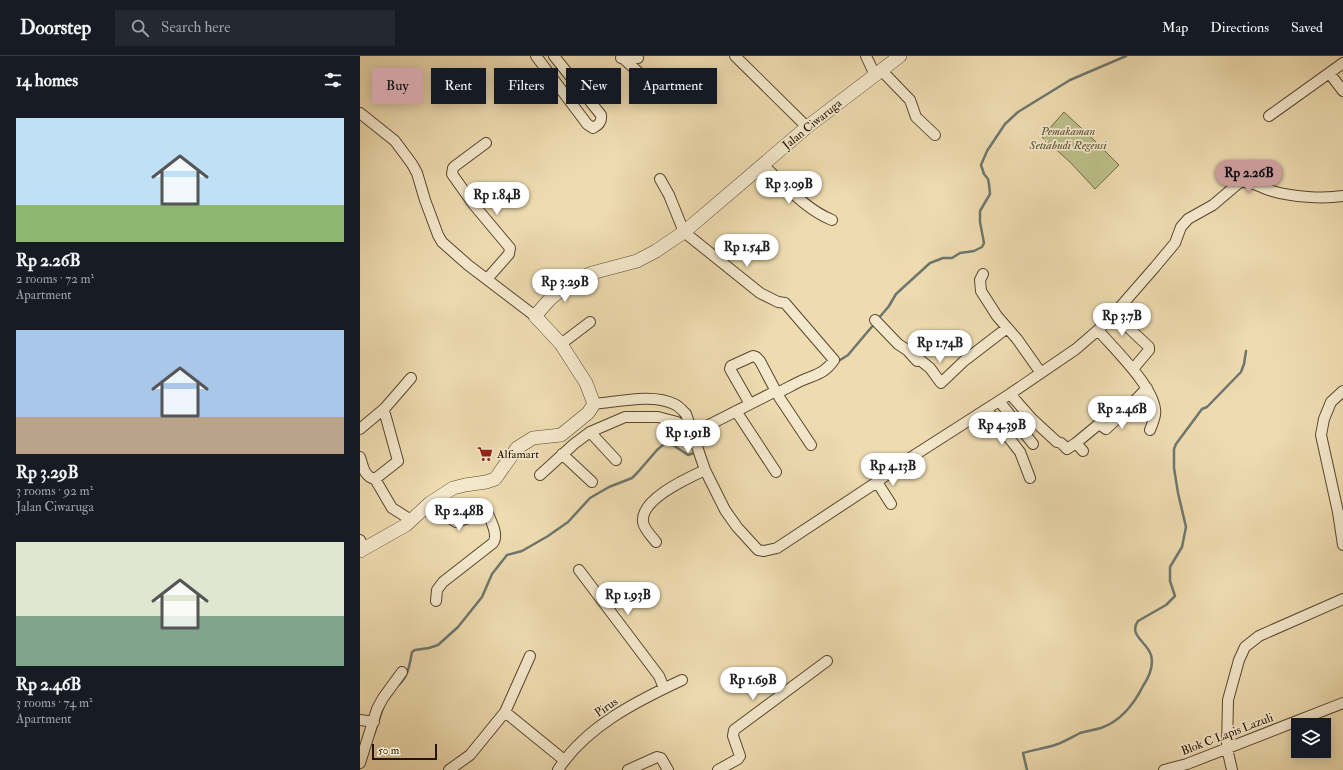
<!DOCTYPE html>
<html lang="en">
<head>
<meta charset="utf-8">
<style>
	:root { --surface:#171b24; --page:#242831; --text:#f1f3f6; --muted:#9ea1a6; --line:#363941; --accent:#c59692 }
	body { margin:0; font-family:"IM FELL Double Pica",serif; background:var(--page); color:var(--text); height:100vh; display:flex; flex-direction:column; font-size:15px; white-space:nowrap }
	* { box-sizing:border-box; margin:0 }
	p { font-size:13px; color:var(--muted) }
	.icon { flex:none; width:22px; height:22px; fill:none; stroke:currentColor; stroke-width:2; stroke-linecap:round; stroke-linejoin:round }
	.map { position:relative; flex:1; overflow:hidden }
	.details { display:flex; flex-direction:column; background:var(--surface); width:360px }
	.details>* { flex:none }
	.top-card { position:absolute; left:12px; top:12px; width:380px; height:36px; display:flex; gap:8px }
	.controls { position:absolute; left:931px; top:662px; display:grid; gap:8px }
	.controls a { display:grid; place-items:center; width:40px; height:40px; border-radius:0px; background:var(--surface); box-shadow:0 2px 10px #0003; font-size:20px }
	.scale { position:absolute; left:12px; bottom:10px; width:65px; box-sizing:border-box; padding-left:4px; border:2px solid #261403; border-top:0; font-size:11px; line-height:14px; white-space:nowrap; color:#261403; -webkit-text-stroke:3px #f4e8cc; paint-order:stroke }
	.price { position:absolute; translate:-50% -34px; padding:0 9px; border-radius:14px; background:#fff; color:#222; font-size:13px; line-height:26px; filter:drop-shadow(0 1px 2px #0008) }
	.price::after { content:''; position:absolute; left:50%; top:24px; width:12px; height:9px; margin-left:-6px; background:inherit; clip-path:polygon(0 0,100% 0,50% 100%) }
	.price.current { background:var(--accent); color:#111 }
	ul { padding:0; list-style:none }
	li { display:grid; align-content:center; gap:8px; height:212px; padding:0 16px }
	li span { display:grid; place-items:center; height:124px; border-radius:0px; color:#555 }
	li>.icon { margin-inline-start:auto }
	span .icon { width:72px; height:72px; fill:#fffc; stroke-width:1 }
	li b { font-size:17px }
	h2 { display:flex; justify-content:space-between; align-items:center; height:48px; padding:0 16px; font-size:17px }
	.tag { padding:0 14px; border-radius:0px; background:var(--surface); box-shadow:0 2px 10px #0003; font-size:14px; line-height:36px }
	.tag.current { background:var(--accent); color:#111 }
	header { display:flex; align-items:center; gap:24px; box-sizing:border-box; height:56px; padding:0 20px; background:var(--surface); border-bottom:1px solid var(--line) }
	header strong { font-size:19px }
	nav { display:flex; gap:22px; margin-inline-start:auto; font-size:14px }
	.search { width:280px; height:36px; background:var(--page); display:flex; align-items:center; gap:10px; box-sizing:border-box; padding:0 14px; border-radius:0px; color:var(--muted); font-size:15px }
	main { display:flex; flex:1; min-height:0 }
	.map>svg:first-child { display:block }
</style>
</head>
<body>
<header>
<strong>Doorstep</strong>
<div class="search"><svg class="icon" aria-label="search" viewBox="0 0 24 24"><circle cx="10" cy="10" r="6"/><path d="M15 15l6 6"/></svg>Search here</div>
<nav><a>Map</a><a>Directions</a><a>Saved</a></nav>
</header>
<main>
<section class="details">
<h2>14 homes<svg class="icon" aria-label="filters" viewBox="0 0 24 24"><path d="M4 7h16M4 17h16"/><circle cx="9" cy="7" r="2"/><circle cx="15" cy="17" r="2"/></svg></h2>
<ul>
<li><span style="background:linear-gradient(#bfe0f5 70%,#8fb573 0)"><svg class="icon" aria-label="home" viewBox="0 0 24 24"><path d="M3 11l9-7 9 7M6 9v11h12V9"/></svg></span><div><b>Rp 2.26B</b><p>2 rooms · 72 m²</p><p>Apartment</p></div></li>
<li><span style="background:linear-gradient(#a9c7e8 70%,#b9a48a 0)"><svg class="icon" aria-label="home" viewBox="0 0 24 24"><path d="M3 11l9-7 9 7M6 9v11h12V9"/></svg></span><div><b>Rp 3.29B</b><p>3 rooms · 92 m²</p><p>Jalan Ciwaruga</p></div></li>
<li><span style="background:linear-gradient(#dfe7d0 60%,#7fa58c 0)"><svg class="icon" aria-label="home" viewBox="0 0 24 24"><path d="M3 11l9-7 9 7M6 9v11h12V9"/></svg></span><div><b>Rp 2.46B</b><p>3 rooms · 74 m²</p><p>Apartment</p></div></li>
</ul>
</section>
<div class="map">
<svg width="983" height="714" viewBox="0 0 983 714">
	<rect width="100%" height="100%" fill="#eedbb0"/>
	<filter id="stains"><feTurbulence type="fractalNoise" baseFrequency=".005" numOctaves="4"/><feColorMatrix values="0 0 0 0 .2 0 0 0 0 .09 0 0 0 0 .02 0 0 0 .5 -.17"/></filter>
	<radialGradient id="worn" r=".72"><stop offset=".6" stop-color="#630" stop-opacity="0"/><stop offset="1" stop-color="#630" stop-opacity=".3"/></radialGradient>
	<path fill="#bbbf89" stroke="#706a46" d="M704,56l30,28 25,25 -24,24 -25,-27 -28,-25z"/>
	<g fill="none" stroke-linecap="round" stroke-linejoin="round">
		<path stroke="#6d776e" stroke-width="2.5" d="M518,263l11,-13 7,-12 34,-31 13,-5h9l8,-5 14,-2 8,-4 2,-4 -4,-21v-11l10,-17 -1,-10 -1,-5 -4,-5 -3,-9 6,-14 18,-27 13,-12 52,-32 56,-24
			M477,306l11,-7 27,-32
			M340,387l2,-7 13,-9
			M38,629c10,-7 12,-22 14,-33l3,-2 14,-2 9,-3 20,-18 24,-30 10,-23 15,-19 15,-4 26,-15 20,-14 22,-24 19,-11 23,-9 6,-6 19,-22 7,-6 6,-1 18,12 6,-2 2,-2
			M14,678l10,-29
			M667,714l-4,-17c11,-3 22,-5 32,-8 9,-3 17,-8 25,-12 7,-2 14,-3 21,-5 20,-7 33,-24 42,-42 6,-9 11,-20 8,-31 -4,-13 -23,-20 -13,-34l28,-16 9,-9 -5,-15v-14l12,-20 4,-20 -8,-34 -4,-25v-19l2,-5 26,-35 5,-2 34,-35 3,-8 2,-13"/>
		<defs>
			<path id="minor" d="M176,0l51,68 6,4c6,-3 9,-6 8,-13l-47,-59
				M375,0l72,71
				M506,0l9,19
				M261,2l3,1 14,-1
				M264,3l26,24
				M522,15l28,29 6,17 19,18
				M970,18l13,17
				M0,57l35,28 17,23 5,9 8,27 13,35 4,7 26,23 67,51
				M909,60l74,-53
				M126,87l-31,23 -2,2 -1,6 22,31 36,43 -1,6 -22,25
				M403,109c21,19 42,44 69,55
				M300,123l9,16 15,37 76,61 18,9 7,1 49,57c-10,14 -17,14 -31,20 -9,4 -17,9 -26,13
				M623,218l-3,6 1,11 16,25 20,23 24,34
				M754,258l35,33v3l-16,19
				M515,264l23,24 9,6 10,11 3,-1 10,8 11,15 23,-22 43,-33
				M738,274c15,18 61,61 57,85 -1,5 -3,10 -5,15
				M201,288l29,-22
				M983,335l-12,11 -7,17 -3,16 17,77 5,33
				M650,338l22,25 25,23 4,1 6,6 9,-6 7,8
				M639,345l34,43
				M234,348c23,-2 59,-11 80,0 5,2 8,6 12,10l19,56 20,40 12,17 21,23 6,1 13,-3 100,-66 33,-24 100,-64 66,-45 22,-19 16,-16 41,-47 20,-24 6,-16 7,-8 25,-14 27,-23c13,-1 21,6 32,9 20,6 51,8 71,5
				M390,348l-20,-35 1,-3 22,-10 3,1 4,4 19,36 32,48
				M627,354l33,42 10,26
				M376,355l40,61
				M25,358l13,47 -23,18 17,29 19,12
				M0,373l25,-21 26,-30
				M230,376l26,28
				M333,377l83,-42
				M716,387l23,-19 7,5 17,-16 24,-25
				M202,398l30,28
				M0,401c3,9 4,20 15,22
				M180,419l34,-31 16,-12 35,-15h33l19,5 7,5 6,10
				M517,426l14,22
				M70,447l6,6 20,13 31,-10c4,9 12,23 6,31l-50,39 -6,8 -1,11
				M0,484l4,8
				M296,486c-4,-5 -12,-13 -13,-20 -3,-23 45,-44 62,-52
				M219,514l80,106 5,12
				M145,656l59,48
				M0,664l14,2
				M0,707l17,-54 6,-11 19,-26
				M89,714l21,-15 35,-43 25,-56
				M198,714c27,-43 79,-69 124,-90
				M268,714l29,-13 4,1 7,12
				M358,714l20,-11 2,-3 -7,-20 1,-6 93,-69
				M804,714l23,-6 156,-61
				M872,714l-5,-22 1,-48 11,-40 6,-13 14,-11 84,-37"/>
			<path id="tertiary" d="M0,495l46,-26 24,-22 23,-15 12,-3 21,-3 9,-3 22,-31 16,-10 28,-3 27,-22 6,-9 -8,-21 -25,-39 -26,-28 15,-17 21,-17 21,-9 45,-12 19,-10 28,-19 123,-105 93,-71"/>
		</defs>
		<use href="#minor" stroke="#58462e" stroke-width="12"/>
		<use href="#tertiary" stroke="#58462e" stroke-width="14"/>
		<use href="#minor" stroke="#f4e8cc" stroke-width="10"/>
		<use href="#tertiary" stroke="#f4e8cc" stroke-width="13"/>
	</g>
	<defs>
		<symbol id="supermarket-bare" viewBox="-9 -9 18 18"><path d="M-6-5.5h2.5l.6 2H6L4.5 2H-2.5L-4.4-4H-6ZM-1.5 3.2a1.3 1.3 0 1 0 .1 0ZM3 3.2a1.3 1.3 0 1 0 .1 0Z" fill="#8f2418" stroke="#f4e8cc" stroke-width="2.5" paint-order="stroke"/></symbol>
	</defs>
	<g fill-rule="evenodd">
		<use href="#supermarket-bare" x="114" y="387" width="22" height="22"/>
	</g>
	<g text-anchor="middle" stroke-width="3.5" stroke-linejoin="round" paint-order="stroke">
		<g font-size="12" fill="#261403" stroke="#f4e8cc">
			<text transform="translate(452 68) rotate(-39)" y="4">Jalan Ciwaruga</text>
			<text transform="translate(246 651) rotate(-34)" y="4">Pirus</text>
			<text transform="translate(867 678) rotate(-21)" y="4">Blok C Lapis Lazuli</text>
		</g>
		<g font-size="12" font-style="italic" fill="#5a5032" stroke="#f4e8cc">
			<text x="708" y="79">Pemakaman<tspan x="708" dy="14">Setiabudi Regensi</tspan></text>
		</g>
		<g font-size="12" fill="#261403" stroke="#f4e8cc" text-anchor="start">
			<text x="137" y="402">Alfamart</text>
		</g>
	</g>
	<rect width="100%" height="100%" filter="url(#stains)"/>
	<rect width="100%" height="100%" fill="url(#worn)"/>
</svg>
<div class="controls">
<a><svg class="icon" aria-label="layers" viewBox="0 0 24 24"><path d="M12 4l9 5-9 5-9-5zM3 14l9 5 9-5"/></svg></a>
</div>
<div class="scale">50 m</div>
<b class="price current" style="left:889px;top:138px">Rp 2.26B</b>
<b class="price" style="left:429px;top:149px">Rp 3.09B</b>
<b class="price" style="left:137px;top:160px">Rp 1.84B</b>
<b class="price" style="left:387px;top:212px">Rp 1.54B</b>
<b class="price" style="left:205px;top:247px">Rp 3.29B</b>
<b class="price" style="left:762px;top:281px">Rp 3.7B</b>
<b class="price" style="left:580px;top:308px">Rp 1.74B</b>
<b class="price" style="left:762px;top:374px">Rp 2.46B</b>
<b class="price" style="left:642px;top:390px">Rp 4.39B</b>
<b class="price" style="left:328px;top:398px">Rp 1.91B</b>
<b class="price" style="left:533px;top:431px">Rp 4.13B</b>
<b class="price" style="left:99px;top:476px">Rp 2.48B</b>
<b class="price" style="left:268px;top:560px">Rp 1.93B</b>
<b class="price" style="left:393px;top:645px">Rp 1.69B</b>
<div class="top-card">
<a class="tag current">Buy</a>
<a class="tag">Rent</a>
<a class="tag">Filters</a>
<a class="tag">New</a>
<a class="tag">Apartment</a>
</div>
</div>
</main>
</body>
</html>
